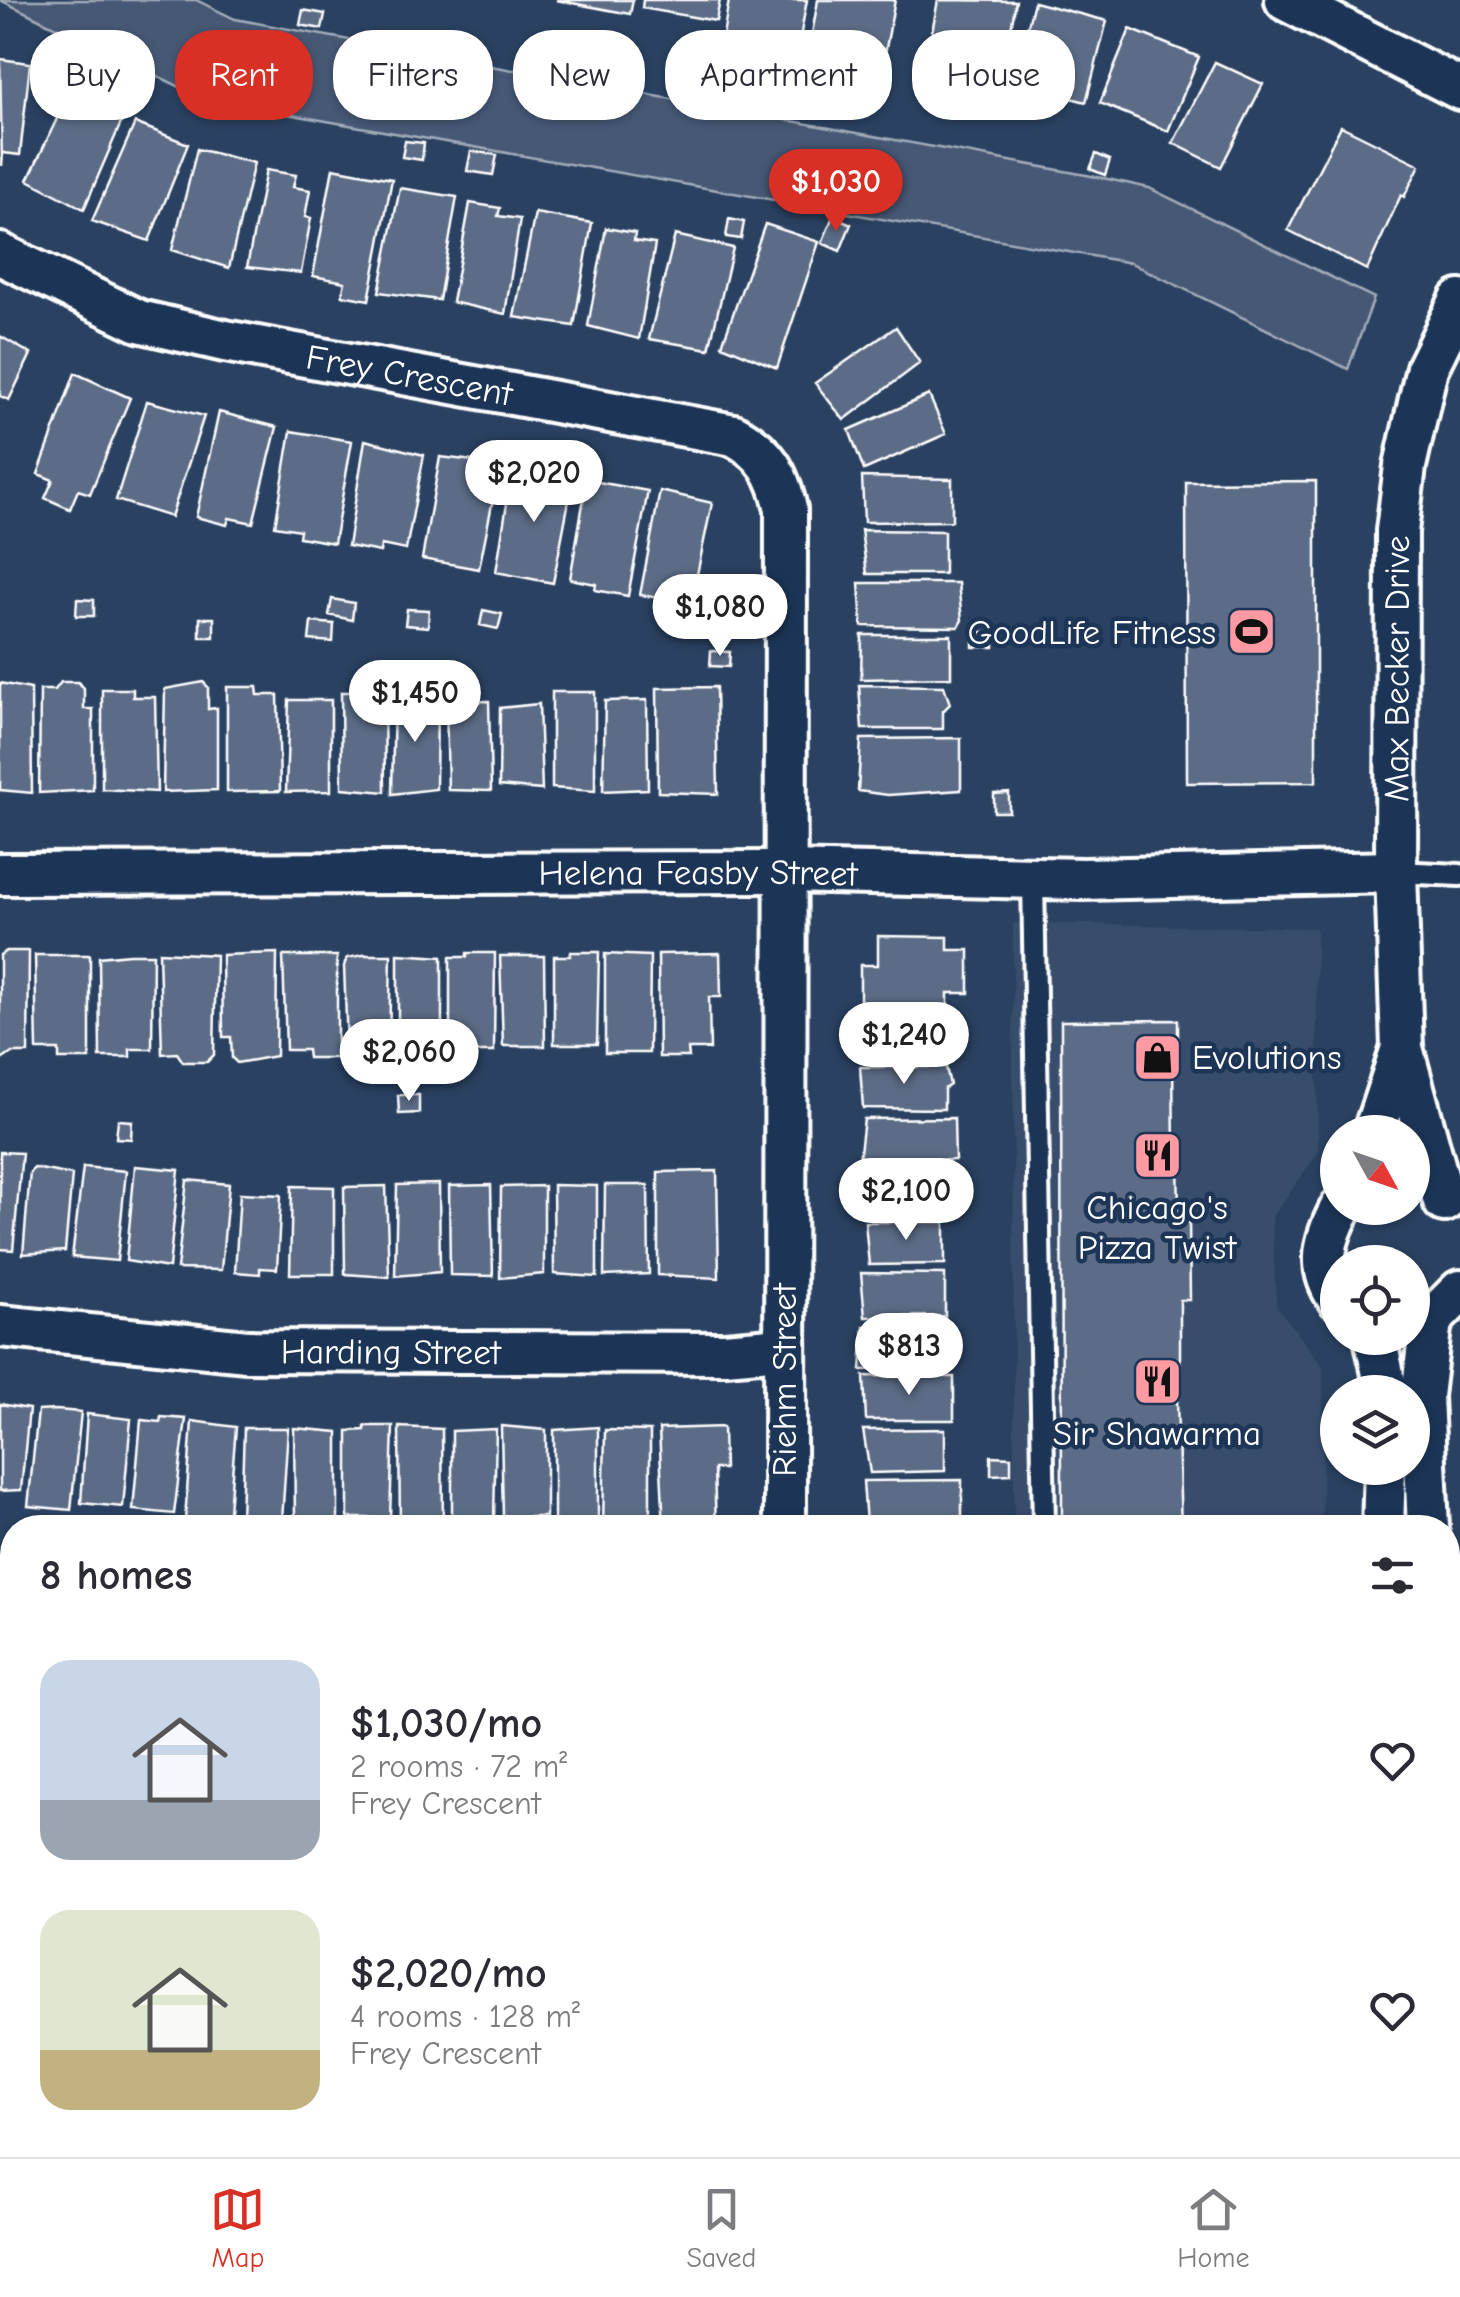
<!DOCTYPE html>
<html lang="en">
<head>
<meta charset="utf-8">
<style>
	:root { --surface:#fff; --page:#f2f2f3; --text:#2b2b33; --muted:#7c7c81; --line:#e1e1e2; --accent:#d93025 }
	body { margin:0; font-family:"Comic Neue",sans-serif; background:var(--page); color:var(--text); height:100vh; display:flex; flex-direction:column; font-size:38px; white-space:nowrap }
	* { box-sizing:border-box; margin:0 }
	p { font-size:32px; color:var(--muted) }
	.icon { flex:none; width:55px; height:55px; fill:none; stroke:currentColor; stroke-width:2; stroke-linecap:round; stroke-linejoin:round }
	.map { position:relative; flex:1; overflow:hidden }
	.drawer { position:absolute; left:0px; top:1515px; width:1460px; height:642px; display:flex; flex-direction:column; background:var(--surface); border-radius:40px 40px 0 0; box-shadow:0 2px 8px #0004 }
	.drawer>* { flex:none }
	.guide { position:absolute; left:30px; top:30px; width:1400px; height:90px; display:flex; gap:20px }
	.needle { width:65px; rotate:130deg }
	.fabs { position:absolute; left:1320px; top:1115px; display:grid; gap:20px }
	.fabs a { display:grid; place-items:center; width:110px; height:110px; border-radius:50%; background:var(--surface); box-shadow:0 2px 8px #0004; font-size:50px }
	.price { position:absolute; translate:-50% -85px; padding:0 22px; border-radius:35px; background:#fff; color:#222; font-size:32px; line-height:65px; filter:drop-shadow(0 2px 5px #0008) }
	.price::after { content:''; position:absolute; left:50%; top:60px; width:30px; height:22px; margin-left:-15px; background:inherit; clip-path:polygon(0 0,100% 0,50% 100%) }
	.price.active { background:var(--accent); color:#fff }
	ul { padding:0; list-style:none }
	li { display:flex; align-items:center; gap:30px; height:250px; padding:0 40px }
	li span { display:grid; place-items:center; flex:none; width:280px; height:200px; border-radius:30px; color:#555 }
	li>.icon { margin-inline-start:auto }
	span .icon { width:120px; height:120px; fill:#fffc; stroke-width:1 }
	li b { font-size:42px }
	h2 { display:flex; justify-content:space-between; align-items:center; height:120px; padding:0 40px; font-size:42px }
	.tag { padding:0 35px; border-radius:40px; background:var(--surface); box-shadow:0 2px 8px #0004; font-size:35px; line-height:90px }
	.tag.active { background:var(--accent); color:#fff }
	.tab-bar { display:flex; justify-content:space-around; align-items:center; height:140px; border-top:2px solid var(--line); background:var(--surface); font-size:28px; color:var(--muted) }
	.tab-bar a { display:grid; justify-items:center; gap:5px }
	.tab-bar .active { color:var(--accent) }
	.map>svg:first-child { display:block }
</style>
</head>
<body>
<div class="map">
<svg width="1460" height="2157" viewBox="0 0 1460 2157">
	<rect width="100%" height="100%" fill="#2a4161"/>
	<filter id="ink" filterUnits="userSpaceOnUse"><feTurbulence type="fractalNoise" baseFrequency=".01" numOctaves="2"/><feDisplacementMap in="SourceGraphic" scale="20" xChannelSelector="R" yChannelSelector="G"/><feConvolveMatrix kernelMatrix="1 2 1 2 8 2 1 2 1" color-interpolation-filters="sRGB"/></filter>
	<g filter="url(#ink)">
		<path fill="#394e6c" d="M1013,923l303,5 2,225 -46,64 4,88 47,62 -1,160h-308z"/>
		<path fill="#465975" stroke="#a2acba" stroke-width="2.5" d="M0,0h196l39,19 873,160 41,9 225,110 -26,71 -217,-106 -924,-163z"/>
		<path fill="#5b6c86" stroke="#fff" stroke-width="2.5" d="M556,0h77l-3,14z
			M643,0h77l-4,21 -74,-13z
			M729,0h78l-9,49 -75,-13z
			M818,0h77l-11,59 -74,-14z
			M938,0l78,1 -15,82 -76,-14z
			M1034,2l73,19 -21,81 -73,-19z
			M303,10l22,4 -3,15 -22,-4z
			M1130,29l69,28 -31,74 -68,-28z
			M520,52l16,2 -3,17 -16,-3z
			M0,59l30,4 -10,92 -17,-2 -1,13z
			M1215,62l48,22 -42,83 -48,-24z
			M131,66l20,9 -8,16 -20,-10z
			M73,85l54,24 -43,100 -56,-29z
			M135,123l53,21 -39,97 -57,-20z
			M1341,126l79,39 -16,32 -3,-2 -34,75 -79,-40z
			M405,141l19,2 -2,17 -20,-3z
			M197,149l57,14 -25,105 -57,-18z
			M471,151l26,4 -4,20 -26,-4z
			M1096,154l14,6 -5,15 -15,-6z
			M333,168l59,11 -23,121 -27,-5 3,-13 -32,-6z
			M266,170l30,5 -3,12 17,3 -5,27 6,1 -10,55 -54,-6z
			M400,188l57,9 -18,103 -60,-8z
			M470,203l30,5 -2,8 22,3 -15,95 -53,-12z
			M535,213l57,10 -18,103 -60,-9z
			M833,216l18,8 -11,27 -18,-8z
			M729,219l15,3 -3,17 -15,-2z
			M765,224l54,18 -42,126 -55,-23z
			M606,228l29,5 -1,8 21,3 -16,95 -51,-13z
			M675,235l58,13 -24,101 -60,-10z
			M896,327l24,36 -76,57 -29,-37z
			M0,336l31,18 -22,46 -9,-4z
			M75,373l55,25 -40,96 -12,-4 -8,19 -25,-11 8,-18 -15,-6z
			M929,395l17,39 -82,36 -15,-40z
			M147,401l57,15 -33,101 -55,-17z
			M219,412l58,15 -24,96 -24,-5 -2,7 -31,-8z
			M291,431l61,10 -18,102 -35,-6 1,-7 -25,-4z
			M365,440l59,15 -18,95 -25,-5 -1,7 -32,-6z
			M440,457l60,7 -21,105 -57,-10z
			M513,466l60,14 -20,103 -57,-11z
			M862,477l90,2v42l-88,1z
			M587,480l61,11 -20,105 -33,-6 1,-6 -26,-5z
			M1316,481v301l-129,1 -1,-301z
			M660,491l52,12 -18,86 18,3 -4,23 -43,-8 1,-8 -26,-4z
			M861,530l83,1v43h-77z
			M859,583h99l4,37 -4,7 -96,-1z
			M77,599l17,1v16h-18z
			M332,599l22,4 -2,17 -23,-5z
			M407,609l22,1 -1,17 -23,-2z
			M483,610l19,4 -4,15 -18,-4z
			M200,618h14v19h-14z
			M311,622l23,2 -1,18 -24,-2z
			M973,632h21v15h-21z
			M862,635h89v42l-90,2z
			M711,651l19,1 -1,15 -19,-1z
			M61,682h17l6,6v21h9v81l-54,3 1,-103h15z
			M203,682l5,5v22l9,-1v82l-54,2 2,-103z
			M0,683l31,6 1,104 -32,-3z
			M859,685l85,1 6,18 -7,7v18h-81z
			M227,687h30l1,8h20l2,96 -53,1z
			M716,687l2,107 -60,-2 -1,-104z
			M102,689h31v8h22l2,95 -55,-3z
			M341,692h43l1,100 -43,-4z
			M552,692h43v99l-43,-3z
			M394,698h43l-1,91 -44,5z
			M289,700h42v91l-45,1z
			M647,700l1,89 -45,2 2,-90z
			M489,701l2,90 -43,-1 -2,-88z
			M539,704l3,86 -43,-4 1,-78z
			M961,738v52l-73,5 -30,-4 3,-52z
			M1009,793v19h-15v-18z
			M878,936l70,1v13h21v43h-21v14h-88v-42h18z
			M6,951h23l-1,102h-16l-12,8v-106z
			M159,952l57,3 -2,100 -7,7h-24l-6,-9 -15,1z
			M571,952h28l-2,92h-43v-88h16z
			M277,953l-1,103 -39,7 -5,-5 -1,-21h-8l-1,-82z
			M467,953h28l-1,99h-44v-95h17z
			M720,953l1,44h-12l1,52h-22l1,8h-30l-1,-103z
			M129,954h24l-1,95h-22v8h-30l-1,-100z
			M398,954l44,3v96h-44z
			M605,954l45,2 -1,97h-44z
			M35,955h55v104h-31v-9h-22z
			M363,955h28l-2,91h-42l-3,-80 3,-8z
			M283,956h54v102h-29l-1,-8h-21z
			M500,956h44l1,90h-42z
			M864,1015h90v42l-90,2z
			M1178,1020v40l-5,1 1,91h4l1,69 10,-1 1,80h-10v67h-4l5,161h-119l-1,-507z
			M860,1067h86l4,18 -6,4v20l-81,-1z
			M398,1095h21v18l-20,1z
			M954,1118l1,42 -96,1 5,-42z
			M118,1120l14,1 -1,18 -15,-1z
			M0,1152l22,1 -9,97 -13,-1z
			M135,1166l44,4 -10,98 -43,-7z
			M83,1167l43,4 -9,90 -45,-4z
			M34,1168l38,7 -7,76 -42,3 7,-82z
			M860,1169l85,1v43h-81z
			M717,1171l2,107 -61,-3v-103z
			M187,1180l42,4 -8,86 -44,-1z
			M439,1184l1,88 -45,4 2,-91z
			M491,1185l2,91 -43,-1 -1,-89z
			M553,1185l44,1v91l-43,-3z
			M605,1185h43l1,89 -45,2z
			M292,1186l42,1v87h-44z
			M386,1186l3,91 -44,-3 -1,-87z
			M544,1186v88l-44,4 1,-91z
			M240,1193l41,2 -4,74 -17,-1v6l-25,-2z
			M865,1222h80v42l-76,1z
			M861,1273l84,1v42l-80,1z
			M864,1326h81l7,35 -7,7 -84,2z
			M864,1376l90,1v43h-88z
			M0,1404l29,5 -8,81 -21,1z
			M56,1410l25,2 -10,98 -43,-4 10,-95z
			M87,1414l44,5 -8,88 -42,-4z
			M161,1417l25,2 -12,95 -41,-4 8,-90 19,2z
			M192,1421l44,6 -8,96 -43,-3z
			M365,1426h28l-3,92h-42v-87l17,-1z
			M501,1426l45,4v87h-43z
			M399,1427l43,2 1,96 -43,1z
			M598,1427v100h-44v-97z
			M723,1427l1,42h-10l2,59h-52l-5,-99z
			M244,1428h44l-6,93 -41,-2z
			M294,1428l44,4v88l-43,-1z
			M496,1429l-2,91h-42v-89z
			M945,1429v42l-75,2 -7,-43z
			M605,1430l45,1v88l-35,1v8h-12z
			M991,1456l20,1v17l-20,1z
			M962,1480v43l-96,1 -3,-43z
			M0,1628l12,2 -8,95 -4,-1z
			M12,1877v108l-12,-1z"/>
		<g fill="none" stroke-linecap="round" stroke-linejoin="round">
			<defs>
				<path id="service" d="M1396,872l64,3
					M1033,878l11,650"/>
				<g id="minor">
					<path d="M1286,0l174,89"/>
					<path id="s1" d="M0,254l139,67 86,20 509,94c33,18 44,38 52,74l-1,1019"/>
					<path id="s2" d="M0,874l786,-2 297,7 313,-7"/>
					<path d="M1374,1132l28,-84"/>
					<path id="s3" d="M1444,1201l-42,-153 -6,-176 1,-341 8,-65 22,-98 33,-67"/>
					<path d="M1338,1298c-22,-31 -13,-60 3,-90"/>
					<path id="s4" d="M0,1326l247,25 478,2 58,-5"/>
					<path d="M1412,1326l19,-6 29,-29"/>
					<path d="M1375,1338l12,54"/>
					<path d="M1383,1528l2,-60"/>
					<path d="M1428,1528l-6,-132 9,-76"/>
					<path d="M0,1798l12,1"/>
				</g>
				<path id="secondary" d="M0,2132l12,1
					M171,2145l790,5 499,-4"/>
			</defs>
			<use href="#service" stroke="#fff" stroke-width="28"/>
			<use href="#minor" stroke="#fff" stroke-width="48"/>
			<use href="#secondary" stroke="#fff" stroke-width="62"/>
			<use href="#service" stroke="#1d3557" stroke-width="20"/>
			<use href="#minor" stroke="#1d3557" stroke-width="40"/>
			<use href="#secondary" stroke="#1d3557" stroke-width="55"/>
		</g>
	</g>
	<defs>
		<symbol id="stadium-square" viewBox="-11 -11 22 22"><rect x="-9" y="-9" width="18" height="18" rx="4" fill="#ff9aa2" stroke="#1d3557"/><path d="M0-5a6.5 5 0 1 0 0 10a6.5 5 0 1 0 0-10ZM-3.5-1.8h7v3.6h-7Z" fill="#111"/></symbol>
		<symbol id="shop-square" viewBox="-11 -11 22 22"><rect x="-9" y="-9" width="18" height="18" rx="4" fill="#ff9aa2" stroke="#1d3557"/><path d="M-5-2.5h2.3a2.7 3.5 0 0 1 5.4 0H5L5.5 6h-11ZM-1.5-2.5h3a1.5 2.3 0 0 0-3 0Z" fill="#111"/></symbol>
		<symbol id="restaurant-square" viewBox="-11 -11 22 22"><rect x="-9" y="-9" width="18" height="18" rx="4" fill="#ff9aa2" stroke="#1d3557"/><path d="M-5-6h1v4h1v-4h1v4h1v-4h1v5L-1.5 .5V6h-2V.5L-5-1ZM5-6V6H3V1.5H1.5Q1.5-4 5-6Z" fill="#111"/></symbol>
	</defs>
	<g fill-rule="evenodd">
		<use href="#stadium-square" x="1224" y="604" width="55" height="55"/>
		<use href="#shop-square" x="1130" y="1030" width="55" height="55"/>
		<use href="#restaurant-square" x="1130" y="1128" width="55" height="55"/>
		<use href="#restaurant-square" x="1130" y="1354" width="55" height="55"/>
	</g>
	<g text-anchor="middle" stroke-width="9" stroke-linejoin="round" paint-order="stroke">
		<g font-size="35" fill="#fff" stroke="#1d3557">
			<text dy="12" stroke="none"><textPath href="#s1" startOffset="430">Frey Crescent</textPath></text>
			<text dy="12" stroke="none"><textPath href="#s3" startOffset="538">Max Becker Drive</textPath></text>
			<text dy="12" stroke="none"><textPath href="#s2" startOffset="698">Helena Feasby Street</textPath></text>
			<text dy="12" stroke="none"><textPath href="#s4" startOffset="392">Harding Street</textPath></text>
			<text transform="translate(784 1380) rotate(-90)" y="12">Riehm Street</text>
		</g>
		<g font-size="35" fill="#fff" stroke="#1d3557">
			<text x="1216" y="644" text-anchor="end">GoodLife Fitness</text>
			<text x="1192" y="1069" text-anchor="start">Evolutions</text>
			<text x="1157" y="1219">Chicago's<tspan x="1157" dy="40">Pizza Twist</tspan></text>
			<text x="1157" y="1445">Sir Shawarma</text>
		</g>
	</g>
</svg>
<div class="fabs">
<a><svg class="needle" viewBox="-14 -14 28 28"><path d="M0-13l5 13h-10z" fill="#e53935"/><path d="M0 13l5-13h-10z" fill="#7c7c81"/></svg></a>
<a><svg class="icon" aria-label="locate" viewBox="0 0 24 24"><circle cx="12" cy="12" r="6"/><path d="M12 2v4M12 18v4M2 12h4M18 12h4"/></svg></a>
<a><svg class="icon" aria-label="layers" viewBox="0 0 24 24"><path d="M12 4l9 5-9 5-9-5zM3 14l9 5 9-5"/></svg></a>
</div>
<b class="price active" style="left:836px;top:234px">$1,030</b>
<b class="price" style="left:534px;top:525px">$2,020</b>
<b class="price" style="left:720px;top:659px">$1,080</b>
<b class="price" style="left:415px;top:745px">$1,450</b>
<b class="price" style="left:904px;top:1087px">$1,240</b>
<b class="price" style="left:409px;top:1104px">$2,060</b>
<b class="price" style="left:906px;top:1243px">$2,100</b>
<b class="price" style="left:909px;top:1398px">$813</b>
<div class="guide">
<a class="tag">Buy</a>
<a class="tag active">Rent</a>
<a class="tag">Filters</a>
<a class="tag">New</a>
<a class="tag">Apartment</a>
<a class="tag">House</a>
</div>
<section class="drawer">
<h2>8 homes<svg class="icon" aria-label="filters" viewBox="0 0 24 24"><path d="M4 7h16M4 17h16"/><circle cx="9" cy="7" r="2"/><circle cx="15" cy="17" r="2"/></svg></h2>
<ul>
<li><span style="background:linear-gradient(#c9d6e8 70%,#9aa5b1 0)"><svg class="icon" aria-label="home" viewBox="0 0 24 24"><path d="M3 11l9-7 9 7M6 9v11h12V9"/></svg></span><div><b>$1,030/mo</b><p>2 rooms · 72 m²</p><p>Frey Crescent</p></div><svg class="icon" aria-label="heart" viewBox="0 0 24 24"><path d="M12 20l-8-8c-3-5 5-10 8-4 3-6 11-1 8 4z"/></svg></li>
<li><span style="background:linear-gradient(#dfe7d0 70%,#c2b280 0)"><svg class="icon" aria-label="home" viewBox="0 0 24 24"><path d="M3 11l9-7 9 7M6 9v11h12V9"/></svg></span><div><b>$2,020/mo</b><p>4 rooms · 128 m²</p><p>Frey Crescent</p></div><svg class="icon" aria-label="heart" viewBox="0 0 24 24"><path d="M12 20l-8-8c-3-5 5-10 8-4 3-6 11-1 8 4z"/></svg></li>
</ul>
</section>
</div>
<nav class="tab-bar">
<a class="active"><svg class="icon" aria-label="map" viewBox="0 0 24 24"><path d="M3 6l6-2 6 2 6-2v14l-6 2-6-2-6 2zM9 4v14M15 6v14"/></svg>Map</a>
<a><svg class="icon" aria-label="saved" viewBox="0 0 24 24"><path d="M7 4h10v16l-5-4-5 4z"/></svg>Saved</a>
<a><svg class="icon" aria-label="home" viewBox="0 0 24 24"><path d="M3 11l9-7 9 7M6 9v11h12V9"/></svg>Home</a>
</nav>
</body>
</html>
